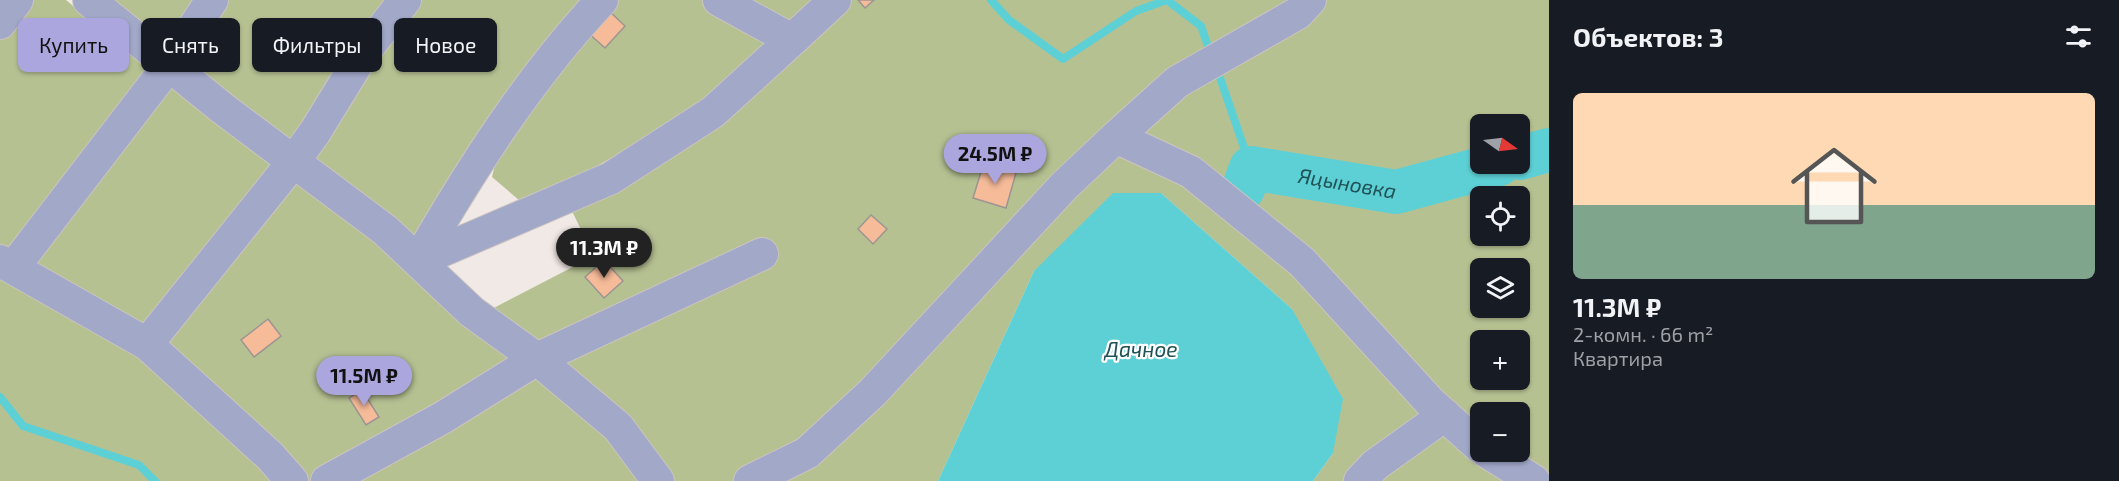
<!DOCTYPE html>
<html lang="ru">
<head>
<meta charset="utf-8">
<style>
	:root { --surface:#171b24; --page:#242831; --text:#f1f3f6; --muted:#9ea1a6; --line:#363941; --accent:#aba6de }
	body { margin:0; font-family:"Exo 2",sans-serif; background:var(--page); color:var(--text); height:100vh; display:flex; flex-direction:column; font-size:22px; white-space:nowrap }
	* { box-sizing:border-box; margin:0 }
	p { font-size:20px; color:var(--muted) }
	.icon { flex:none; width:33px; height:33px; fill:none; stroke:currentColor; stroke-width:2; stroke-linecap:round; stroke-linejoin:round }
	.map { position:relative; flex:1; overflow:hidden }
	.drawer { display:flex; flex-direction:column; background:var(--surface); width:570px }
	.drawer>* { flex:none }
	.top-card { position:absolute; left:18px; top:18px; width:570px; height:54px; display:flex; gap:12px }
	.needle { width:39px; rotate:104deg }
	.tools { position:absolute; left:1470px; top:114px; display:grid; gap:12px }
	.tools a { display:grid; place-items:center; width:60px; height:60px; border-radius:9px; background:var(--surface); box-shadow:0 2px 4px #0004; font-size:30px }
	.price { position:absolute; translate:-50% -51px; padding:0 14px; border-radius:21px; background:var(--accent); color:#111; font-size:20px; line-height:39px; filter:drop-shadow(0 2px 3px #0008) }
	.price::after { content:''; position:absolute; left:50%; top:36px; width:18px; height:14px; margin-left:-9px; background:inherit; clip-path:polygon(0 0,100% 0,50% 100%) }
	.price.on { background:#222; color:#fff }
	ul { padding:0; list-style:none }
	li { display:grid; align-content:center; gap:12px; height:318px; padding:0 24px }
	li+li { border-top:2px solid var(--line) }
	li span { display:grid; place-items:center; height:186px; border-radius:9px; color:#555 }
	li>.icon { margin-inline-start:auto }
	span .icon { width:108px; height:108px; fill:#fffc; stroke-width:1 }
	li b { font-size:26px }
	h2 { display:flex; justify-content:space-between; align-items:center; height:72px; padding:0 24px; font-size:26px }
	.tag { padding:0 21px; border-radius:9px; background:var(--surface); box-shadow:0 2px 4px #0004; font-size:21px; line-height:54px }
	.tag.on { background:var(--accent); color:#111 }
	main { display:flex; flex:1; min-height:0 }
	.map>svg:first-child { display:block }
</style>
</head>
<body>
<main>
<div class="map">
<svg width="1549" height="481" viewBox="0 0 1549 481">
	<rect width="100%" height="100%" fill="#f1e9e5"/>
	<path fill="#b6c192" fill-rule="evenodd" d="M27,0h39l84,70 -139,186 -11,-6v-213z
		M103,0h101l-40,50z
		M219,0h174l-100,143 -116,-83z
		M414,0h181l-177,241 -109,-82z
		M607,0h98l65,46 -63,58 -181,102 -34,-29 7,-29z
		M741,0h808v481h-236l20,-28 -41,-144 -131,-116 -127,78 -96,210h-593l194,-111 -51,-59 106,-55 -25,-51 241,-167zM1480,124h40v40h-40zM1480,196h40v40h-40zM1480,268h40v40h-40zM1480,340h40v40h-40zM1480,412h40v40h-40z
		M171,82l106,78 -129,170 -121,-67z
		M298,174l220,187 -205,120h-7l-148,-137z
		M0,268l75,42 99,71 102,100h-276z"/>
	<path fill="#5dd0d6" d="M1113,193h48l131,116 51,90 -10,54 -20,28h-375l96,-210z"/>
	<g fill="none" stroke-linecap="round" stroke-linejoin="round">
		<path stroke="#5dd0d6" stroke-width="8" d="M991,0l18,20 54,39 73,-48 31,-11 34,26 10,29
			M1217,69l34,99
			M0,397l23,29 116,39 16,16"/>
		<g stroke="#5dd0d6" stroke-width="44">
			<path d="M1520,158l29,-8"/>
			<path id="s1" d="M1243,189l8,-21 145,24 103,-28"/>
		</g>
	</g>
	<path fill="#f6bb99" stroke="#9c9591" stroke-width="1.5" d="M858,0h16l-9,8z
		M607,9l18,17 -20,22 -19,-17z
		M984,162l32,11 -10,35 -33,-10z
		M871,215l16,14 -14,15 -15,-15z
		M604,260l19,21 -19,17 -19,-21z
		M268,319l13,17 -27,21 -13,-17z
		M362,390l17,27 -13,8 -17,-27z"/>
	<g fill="none" stroke-linecap="round" stroke-linejoin="round">
		<defs>
			<path id="minor" d="M89,0l133,108 163,122 87,82 65,47 81,68 40,54
				M719,0l73,40 43,-40
				M0,23l17,-23
				M1116,137l61,-55 121,-69 12,-13
				M0,261l13,7 156,-203 43,-65
				M418,261l193,-83 102,-66 79,-72
				M418,261c53,-92 111,-183 184,-261
				M13,268l134,76 147,-183 21,-29 49,-80 41,-52
				M147,344l123,112 22,25
				M1487,452l47,29
				M327,481l115,-63 95,-59 225,-105
				M750,481l57,-28 66,-61 191,-206 52,-49 75,35 111,90 129,141 49,44
				M1360,481l15,-16 70,-50"/>
		</defs>
		<use href="#minor" stroke="#ccc4c1" stroke-width="34"/>
		<use href="#minor" stroke="#a1a8c8" stroke-width="32"/>
	</g>
	<g text-anchor="middle" stroke-width="4.5" stroke-linejoin="round" paint-order="stroke">
		<g font-size="21" font-style="italic" fill="#215356" stroke="#fff">
			<text dy="7" stroke="none"><textPath href="#s1" startOffset="120">Яцыновка</textPath></text>
			<text x="1141" y="357">Дачное</text>
		</g>
	</g>
</svg>
<div class="tools">
<a><svg class="needle" viewBox="-14 -14 28 28"><path d="M0-13l5 13h-10z" fill="#e53935"/><path d="M0 13l5-13h-10z" fill="#9ea1a6"/></svg></a>
<a><svg class="icon" aria-label="locate" viewBox="0 0 24 24"><circle cx="12" cy="12" r="6"/><path d="M12 2v4M12 18v4M2 12h4M18 12h4"/></svg></a>
<a><svg class="icon" aria-label="layers" viewBox="0 0 24 24"><path d="M12 4l9 5-9 5-9-5zM3 14l9 5 9-5"/></svg></a>
<a>+</a>
<a>−</a>
</div>
<b class="price" style="left:995px;top:185px">24.5M ₽</b>
<b class="price on" style="left:604px;top:279px">11.3M ₽</b>
<b class="price" style="left:364px;top:407px">11.5M ₽</b>
<div class="top-card">
<a class="tag on">Купить</a>
<a class="tag">Снять</a>
<a class="tag">Фильтры</a>
<a class="tag">Новое</a>
</div>
</div>
<section class="drawer">
<h2>Объектов: 3<svg class="icon" aria-label="filters" viewBox="0 0 24 24"><path d="M4 7h16M4 17h16"/><circle cx="9" cy="7" r="2"/><circle cx="15" cy="17" r="2"/></svg></h2>
<ul>
<li><span style="background:linear-gradient(#ffd9b3 60%,#7fa58c 0)"><svg class="icon" aria-label="home" viewBox="0 0 24 24"><path d="M3 11l9-7 9 7M6 9v11h12V9"/></svg></span><div><b>11.3M ₽</b><p>2-комн. · 66 m²</p><p>Квартира</p></div></li>
</ul>
</section>
</main>
</body>
</html>
